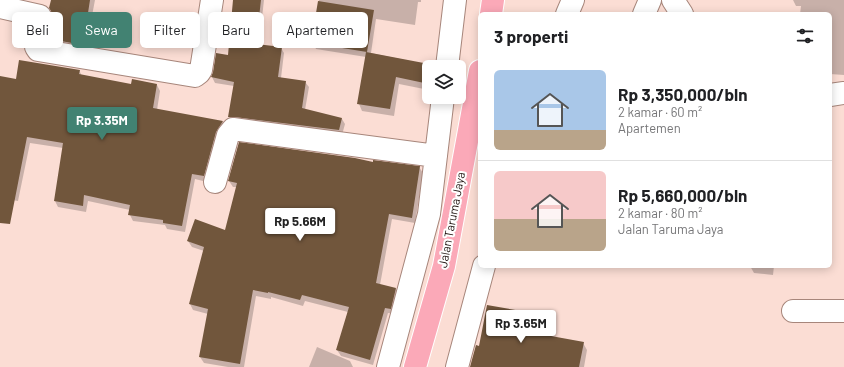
<!DOCTYPE html>
<html lang="id">
<head>
<meta charset="utf-8">
<style>
	:root { --surface:#fff; --page:#f2f2f2; --text:#202124; --muted:#757577; --line:#e0e0e0; --accent:#428272 }
	body { margin:0; font-family:Barlow,sans-serif; background:var(--page); color:var(--text); height:100vh; display:flex; flex-direction:column; font-size:15px; white-space:nowrap }
	* { box-sizing:border-box; margin:0 }
	p { font-size:13px; color:var(--muted) }
	.icon { flex:none; width:22px; height:22px; fill:none; stroke:currentColor; stroke-width:2; stroke-linecap:round; stroke-linejoin:round }
	.map { position:relative; flex:1; overflow:hidden }
	.details { position:absolute; left:478px; top:12px; width:354px; height:256px; display:flex; flex-direction:column; background:var(--surface); border-radius:6px; box-shadow:0 2px 10px #0003 }
	.details>* { flex:none }
	.guide { position:absolute; left:12px; top:12px; width:380px; height:36px; display:flex; gap:8px }
	.fabs { position:absolute; left:422px; top:60px; display:grid; gap:8px }
	.fabs a { display:grid; place-items:center; width:44px; height:44px; border-radius:6px; background:var(--surface); box-shadow:0 2px 10px #0003; font-size:20px }
	.price { position:absolute; translate:-50% -34px; padding:0 9px; border-radius:4px; background:#fff; color:#222; font-size:13px; line-height:26px; filter:drop-shadow(0 1px 2px #0008) }
	.price::after { content:''; position:absolute; left:50%; top:24px; width:12px; height:9px; margin-left:-6px; background:inherit; clip-path:polygon(0 0,100% 0,50% 100%) }
	.price.active { background:var(--accent); color:#fff }
	ul { padding:0; list-style:none }
	li { display:flex; align-items:center; gap:12px; height:100px; padding:0 16px }
	li+li { border-top:1px solid var(--line) }
	li span { display:grid; place-items:center; flex:none; width:112px; height:80px; border-radius:6px; color:#555 }
	li>.icon { margin-inline-start:auto }
	span .icon { width:48px; height:48px; fill:#fffc; stroke-width:1 }
	li b { font-size:17px }
	h2 { display:flex; justify-content:space-between; align-items:center; height:48px; padding:0 16px; font-size:17px }
	.chip { padding:0 14px; border-radius:6px; background:var(--surface); box-shadow:0 2px 10px #0003; font-size:14px; line-height:36px }
	.chip.active { background:var(--accent); color:#fff }
	.map>svg:first-child { display:block }
</style>
</head>
<body>
<div class="map">
<svg width="844" height="367" viewBox="0 0 844 367">
	<rect width="100%" height="100%" fill="#fbddd4"/>
	<path fill="#0003" d="M52,0h43l-4,21 -4,30 -32,-5 -4,-7 3,-23z
		M234,0h30l-5,45 22,3 3,5 -3,25 24,4 4,5 -4,23 37,9 3,5 -3,11 -110,-13 -3,-5 5,-31 -19,-3 -3,-6 2,-5 15,-16z
		M319,0h102v2h-3l-3,23 -39,-6 -5,34 63,13 1,1h-6v23l-30,-6 -5,32 -32,-5 -3,-7 7,-47 -50,-8 -3,-6z
		M793,0h51v75l-14,-1v-60h-30l1,-8h-5z
		M79,70l3,6 50,9h25l3,6 -3,19 66,12 3,6 -19,54 -12,-3 -10,53 -18,-3 -2,-4 -32,-4 -3,-6v-5l-42,-9 -2,11 -28,-5 -3,-6 8,-53 -33,-5 -12,58 -18,-3v-121l17,3z
		M374,164l45,3 4,6 -8,50 -23,-4 -12,66 16,4 3,5 -5,20 -6,-1 -15,52 -32,-9 -4,-6 11,-38 -43,-11 -2,5 -32,-9v2l-15,-3 -12,71h-16l-24,-4 -4,-6 8,-43 -15,-4 -3,-6 14,-53 -12,-4 -4,-6 38,-9 11,-45h-4l-4,-6z
		M750,266h24l-1,9 -19,-2z
		M527,312l3,7 -2,12 23,3 2,4 30,5 4,7 -3,17h-113l9,-20z
		M317,347l33,14 3,6h-44z"/>
	<path fill="#71563c" d="M51,0h39l-7,45 -33,-6 2,-19 -1,-9 -2,-3z
		M233,0h28l-5,44 26,3 -4,30 28,4 -4,27 40,10 -3,12 -104,-13h-7l6,-35 -23,-5 2,-5 3,-19 12,2z
		M318,1l56,9 -7,42 -56,-9z
		M366,52l63,12v20l-33,-7 -6,32 -33,-5z
		M19,60l61,10 -1,4 52,10 1,-5 25,5 -4,24 70,13 -7,11 -12,44 -12,-2 -10,52 -19,-3v-3l-35,-5 2,-10 -46,-10 -1,11 -29,-5 9,-58 -36,-6 -17,87 -10,-1v-147l16,3z
		M239,142l116,16 18,4v-2l47,6 -8,52 -23,-4 -13,69 20,5 -5,21 -6,-1 -15,52 -34,-10 13,-43 -47,-12 -2,5 -32,-8v1l-15,-3 -13,74 -41,-7 9,-48 -19,-5 15,-57 -17,-6 8,-22 30,11 12,-47 -9,-2z
		M487,305l40,7 -3,17 28,4 -1,3 33,6 -5,25h-109l6,-22 3,1z"/>
	<g fill="none" stroke-linecap="round" stroke-linejoin="round">
		<defs>
			<path id="minor" d="M673,0l9,14
				M0,7l40,9v4l-4,27 2,3 157,26 4,-3 2,-3 11,-70
				M567,14l6,-14
				M644,14l6,-14
				M447,67l8,-67
				M830,95l14,-2
				M215,182l13,-47 5,-6 203,27
				M793,311h51
				M388,367l41,-153 14,-117
				M457,367l27,-101"/>
			<path id="primary" d="M491,14l2,-14
				M415,367l29,-101 36,-195"/>
		</defs>
		<use href="#minor" stroke="#a7867b" stroke-width="24"/>
		<use href="#primary" stroke="#fff" stroke-width="24"/>
		<use href="#minor" stroke="#fff" stroke-width="22"/>
		<use href="#primary" stroke="#fba9b8" stroke-width="22"/>
	</g>
	<g text-anchor="middle" stroke-width="4" stroke-linejoin="round" paint-order="stroke">
		<g font-size="12" fill="#201410" stroke="#fff">
			<text transform="translate(452 220) rotate(-79)" y="4">Jalan Taruma Jaya</text>
		</g>
	</g>
</svg>
<div class="fabs">
<a><svg class="icon" aria-label="layers" viewBox="0 0 24 24"><path d="M12 4l9 5-9 5-9-5zM3 14l9 5 9-5"/></svg></a>
</div>
<b class="price active" style="left:102px;top:141px">Rp 3.35M</b>
<b class="price" style="left:300px;top:242px">Rp 5.66M</b>
<b class="price" style="left:521px;top:344px">Rp 3.65M</b>
<div class="guide">
<a class="chip">Beli</a>
<a class="chip active">Sewa</a>
<a class="chip">Filter</a>
<a class="chip">Baru</a>
<a class="chip">Apartemen</a>
</div>
<section class="details">
<h2>3 properti<svg class="icon" aria-label="filters" viewBox="0 0 24 24"><path d="M4 7h16M4 17h16"/><circle cx="9" cy="7" r="2"/><circle cx="15" cy="17" r="2"/></svg></h2>
<ul>
<li><span style="background:linear-gradient(#a9c7e8 75%,#b9a48a 0)"><svg class="icon" aria-label="home" viewBox="0 0 24 24"><path d="M3 11l9-7 9 7M6 9v11h12V9"/></svg></span><div><b>Rp 3,350,000/bln</b><p>2 kamar · 60 m²</p><p>Apartemen</p></div></li>
<li><span style="background:linear-gradient(#f6c9c9 60%,#b9a48a 0)"><svg class="icon" aria-label="home" viewBox="0 0 24 24"><path d="M3 11l9-7 9 7M6 9v11h12V9"/></svg></span><div><b>Rp 5,660,000/bln</b><p>2 kamar · 80 m²</p><p>Jalan Taruma Jaya</p></div></li>
</ul>
</section>
</div>
</body>
</html>
